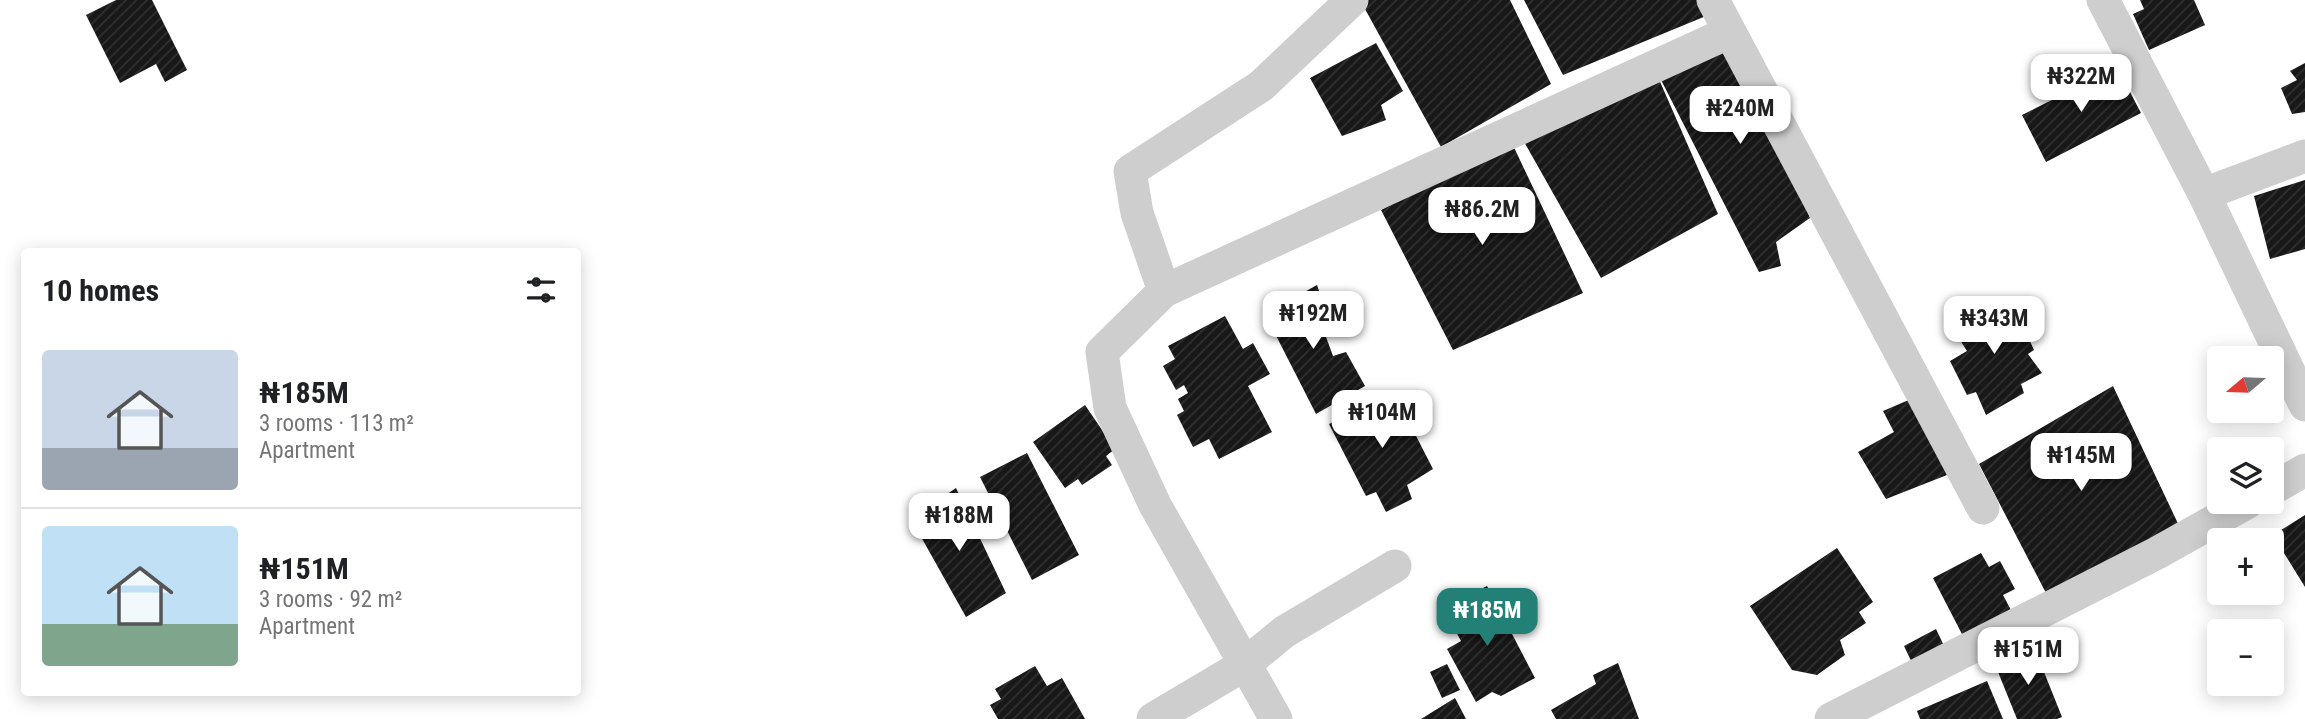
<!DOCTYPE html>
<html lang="en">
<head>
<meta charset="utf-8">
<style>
	:root { --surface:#fff; --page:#f6f6f6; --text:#202124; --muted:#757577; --line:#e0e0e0; --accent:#238077 }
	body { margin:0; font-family:"Roboto Condensed",sans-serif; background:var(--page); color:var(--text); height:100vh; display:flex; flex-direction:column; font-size:26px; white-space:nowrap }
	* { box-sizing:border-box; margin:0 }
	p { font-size:23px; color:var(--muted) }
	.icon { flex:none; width:38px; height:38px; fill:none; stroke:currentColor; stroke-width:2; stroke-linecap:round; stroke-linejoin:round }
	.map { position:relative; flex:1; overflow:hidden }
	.sheet { position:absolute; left:21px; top:248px; width:560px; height:448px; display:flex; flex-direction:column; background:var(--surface); border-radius:7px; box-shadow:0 4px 18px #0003 }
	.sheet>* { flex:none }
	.needle { width:46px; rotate:251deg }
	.buttons { position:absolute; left:2207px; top:346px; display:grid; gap:14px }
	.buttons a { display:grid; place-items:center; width:77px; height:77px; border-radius:7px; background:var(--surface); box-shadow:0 4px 18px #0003; font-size:35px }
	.price { position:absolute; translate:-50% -60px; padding:0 16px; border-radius:14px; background:#fff; color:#222; font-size:23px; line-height:46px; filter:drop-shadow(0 2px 4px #0008) }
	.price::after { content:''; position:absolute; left:50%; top:42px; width:21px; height:16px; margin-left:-10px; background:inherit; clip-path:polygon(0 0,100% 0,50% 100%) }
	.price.selected { background:var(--accent); color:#fff }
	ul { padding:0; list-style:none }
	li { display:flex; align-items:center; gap:21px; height:175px; padding:0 21px }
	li+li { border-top:2px solid var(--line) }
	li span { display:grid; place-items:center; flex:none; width:196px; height:140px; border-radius:7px; color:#555 }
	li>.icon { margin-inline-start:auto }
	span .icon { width:84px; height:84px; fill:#fffc; stroke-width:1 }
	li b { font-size:30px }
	h2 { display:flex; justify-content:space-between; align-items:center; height:84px; padding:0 21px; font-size:30px }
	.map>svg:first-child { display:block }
</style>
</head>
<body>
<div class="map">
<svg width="2305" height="719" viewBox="0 0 2305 719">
	<defs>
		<pattern id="building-hatch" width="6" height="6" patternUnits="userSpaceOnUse" patternTransform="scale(1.75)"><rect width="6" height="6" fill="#181818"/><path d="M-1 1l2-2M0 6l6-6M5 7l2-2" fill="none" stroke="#313131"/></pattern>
	</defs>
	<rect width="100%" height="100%" fill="#fff"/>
	<path fill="url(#building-hatch)" d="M116,0h36l35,70 -22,12 -9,-18 -36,19 -34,-68z
		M1360,0h150l41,84 -110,63z
		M1524,0h175l7,16 -143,59z
		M2140,0h54l11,25 -56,25 -16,-36 11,-5z
		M1745,35l65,183 -34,24 5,24 -22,6 -100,-196z
		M1376,43l27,48 -22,14 5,15 -44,16 -32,-58z
		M2305,63v49l-13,2 -11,-26 16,-8 -7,-9z
		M2117,67l24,46 -95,49 -24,-47z
		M1654,68l64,146 -117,64 -78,-138z
		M1510,139l73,154 -130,57 -72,-140z
		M2305,180v69l-35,10 -16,-63z
		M1317,285l12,35 -7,6 11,30 13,-4 19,34 -49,28 -51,-100z
		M1999,296l18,32 6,-2 11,24 -6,4 14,19 -21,11 3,9 -38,22 -10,-23 -9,3 -17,-34 17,-10 -16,-25z
		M1225,316l18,33 10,-6 17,31 -22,12 24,46 -53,27 -10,-20 -16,8 -16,-32 7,-4 -6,-12 10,-6 -4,-8 -8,5 -13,-24 12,-7 -7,-13z
		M2113,386l69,146 -135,63 -68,-131z
		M1393,391l40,78 -26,16 5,14 -26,13 -10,-20 -10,4 -37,-72z
		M1911,399l41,74 -66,26 -28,-47 36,-20 -11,-21z
		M1085,405l30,44 -9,7 6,9 -30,20 -4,-6 -13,9 -32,-46z
		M1027,453l52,102 -47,25 -52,-103z
		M956,488l50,105 -40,24 -55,-98z
		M2305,515v72l-32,-52z
		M1837,548l36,54 -14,10 7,11 -26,17 5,15 -28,20 -25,-5 -42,-64z
		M1981,553l8,14 11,-6 15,28 -12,6 9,17 -48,26 -31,-60z
		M1487,586l48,92 -34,18 -9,-4 -16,10 -29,-53 14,-8 -15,-28 24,-9 -3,-8z
		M1936,629l10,21 -32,17 -10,-21z
		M2034,647l28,70 -5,2h-40l-23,-57z
		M1618,663l21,56h-83l-5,-9 45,-26 -3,-9z
		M1447,664l13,26 -18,8 -12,-26z
		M1035,666l12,20 15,-8 23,41h-87l-8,-14 11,-6 -6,-10z
		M1987,681l16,38h-83l-3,-8z
		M1455,698l11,21h-45z"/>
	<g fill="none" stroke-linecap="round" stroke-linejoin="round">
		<path stroke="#cecece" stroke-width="33" d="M1713,0l270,508
			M2103,0l101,194 101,211
			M2204,194l101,-38
			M1164,291l-27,-78 -7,-42 131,-85 91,-86
			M2272,489l33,-19
			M1153,719l91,-54 40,-33 111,-66
			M1276,719l-121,-214 -45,-97 -8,-56 62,-61 566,-259
			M1831,719l326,-166 91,-51"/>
	</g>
</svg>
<div class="buttons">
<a><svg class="needle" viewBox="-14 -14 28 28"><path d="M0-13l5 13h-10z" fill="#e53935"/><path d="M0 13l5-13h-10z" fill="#757577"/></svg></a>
<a><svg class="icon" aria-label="layers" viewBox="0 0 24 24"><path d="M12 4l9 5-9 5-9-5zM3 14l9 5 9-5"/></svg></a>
<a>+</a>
<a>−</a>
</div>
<b class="price" style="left:2081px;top:114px">₦322M</b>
<b class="price" style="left:1740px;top:146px">₦240M</b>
<b class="price" style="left:1482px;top:247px">₦86.2M</b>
<b class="price" style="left:1313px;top:351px">₦192M</b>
<b class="price" style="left:1994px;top:356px">₦343M</b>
<b class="price" style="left:1382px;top:450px">₦104M</b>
<b class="price" style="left:2081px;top:493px">₦145M</b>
<b class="price" style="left:959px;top:553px">₦188M</b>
<b class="price selected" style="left:1487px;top:648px">₦185M</b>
<b class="price" style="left:2028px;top:687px">₦151M</b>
<section class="sheet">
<h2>10 homes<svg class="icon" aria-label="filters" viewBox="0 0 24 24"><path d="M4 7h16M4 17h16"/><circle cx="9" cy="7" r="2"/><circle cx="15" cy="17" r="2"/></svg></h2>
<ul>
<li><span style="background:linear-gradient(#c9d6e8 70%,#9aa5b1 0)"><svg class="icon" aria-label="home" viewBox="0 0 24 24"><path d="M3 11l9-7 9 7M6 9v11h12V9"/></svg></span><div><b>₦185M</b><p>3 rooms · 113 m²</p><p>Apartment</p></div></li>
<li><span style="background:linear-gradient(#bfe0f5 70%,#7fa58c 0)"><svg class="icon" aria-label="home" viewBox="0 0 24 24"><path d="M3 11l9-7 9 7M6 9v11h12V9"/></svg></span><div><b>₦151M</b><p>3 rooms · 92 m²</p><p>Apartment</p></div></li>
</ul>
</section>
</div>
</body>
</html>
